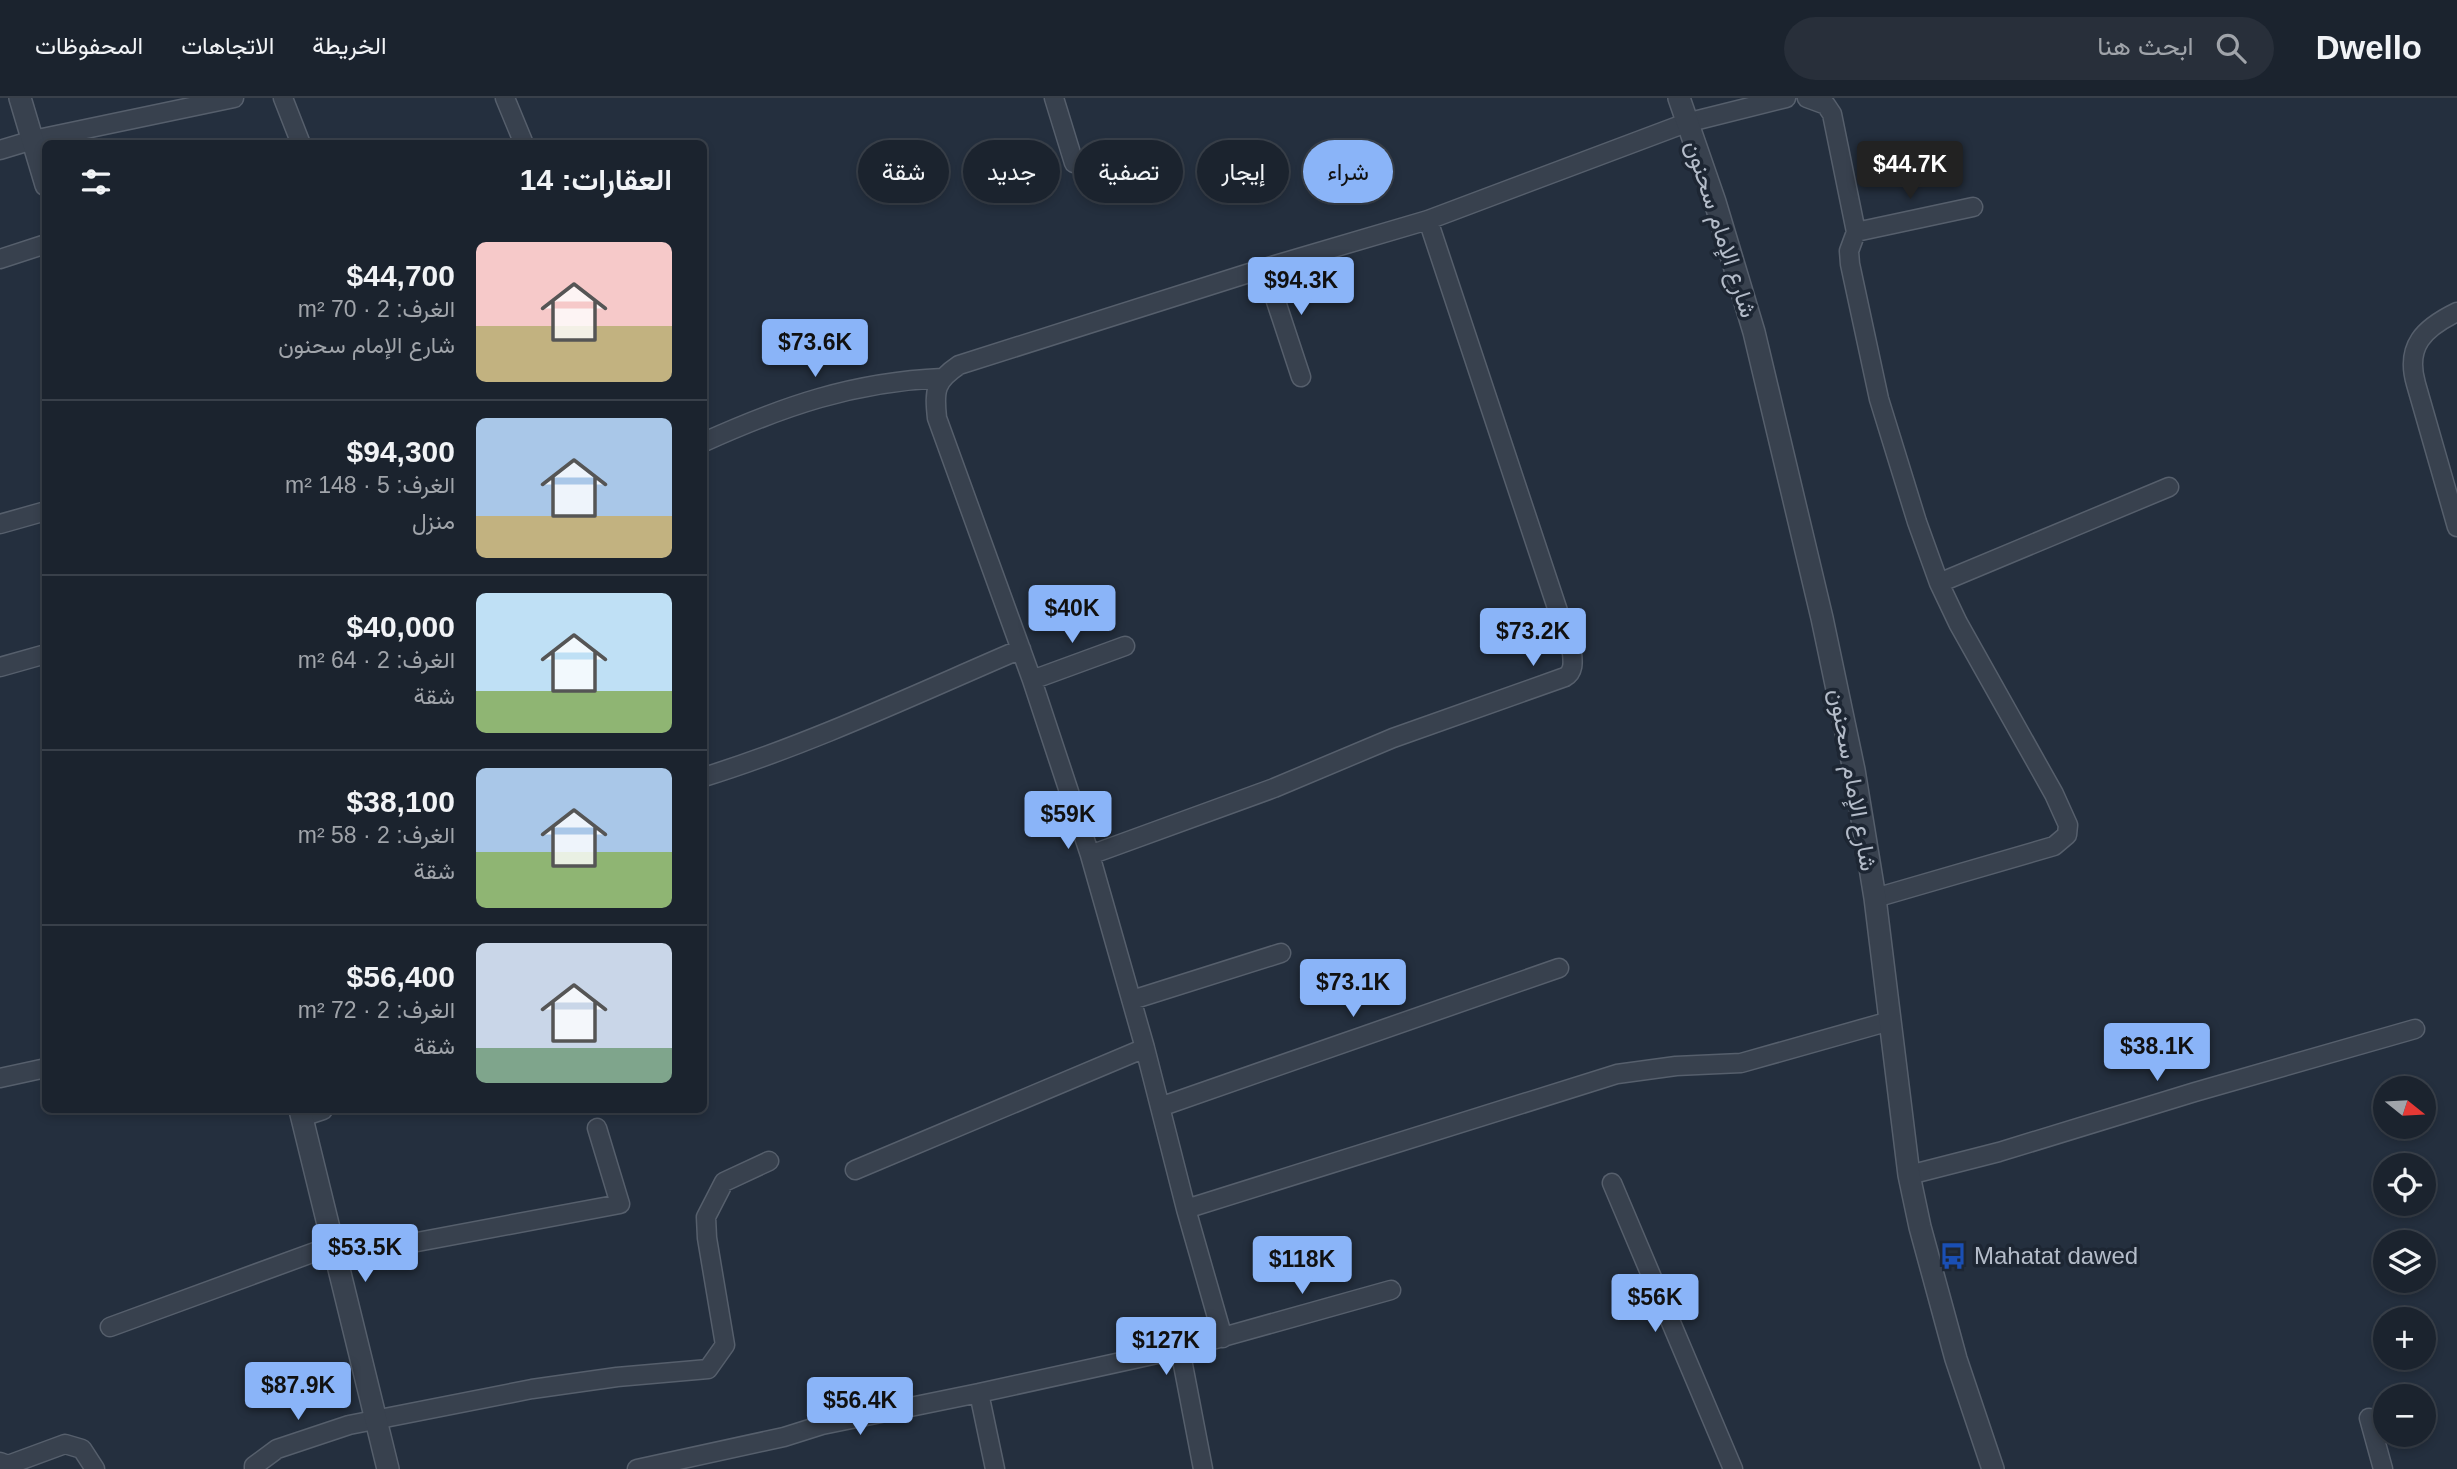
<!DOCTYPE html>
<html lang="ar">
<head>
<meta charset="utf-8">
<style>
	:root { --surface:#1b232e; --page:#282f3a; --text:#f1f3f6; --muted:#a0a4aa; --line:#39404a; --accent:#8ab4f8 }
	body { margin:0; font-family:Arial,Vazirmatn,sans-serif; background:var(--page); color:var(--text); direction:rtl; height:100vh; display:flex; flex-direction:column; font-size:26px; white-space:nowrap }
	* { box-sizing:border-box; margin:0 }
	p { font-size:23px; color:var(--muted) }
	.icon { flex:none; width:38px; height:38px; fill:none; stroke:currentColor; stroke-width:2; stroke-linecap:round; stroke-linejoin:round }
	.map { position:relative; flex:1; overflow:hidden; direction:ltr }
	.sheet { position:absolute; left:42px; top:42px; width:665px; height:973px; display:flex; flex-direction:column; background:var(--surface); border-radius:10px; box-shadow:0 4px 10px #0003,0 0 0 2px var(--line); direction:rtl }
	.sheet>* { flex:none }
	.guide { position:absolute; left:728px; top:42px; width:665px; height:63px; direction:rtl; display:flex; gap:14px }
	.needle { width:46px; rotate:108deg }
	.tools { position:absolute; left:2373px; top:978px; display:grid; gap:14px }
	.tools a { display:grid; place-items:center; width:63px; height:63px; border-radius:50%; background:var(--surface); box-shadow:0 4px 10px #0003,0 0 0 2px var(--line); font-size:35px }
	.price { position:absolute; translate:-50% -60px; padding:0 16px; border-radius:7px; background:var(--accent); color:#111; font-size:23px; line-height:46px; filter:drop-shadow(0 2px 4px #0008) }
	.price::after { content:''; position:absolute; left:50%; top:42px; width:21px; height:16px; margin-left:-10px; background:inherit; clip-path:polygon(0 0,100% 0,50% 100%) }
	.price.active { background:#222; color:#fff }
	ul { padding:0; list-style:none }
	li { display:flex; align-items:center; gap:21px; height:175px; padding:0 35px }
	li+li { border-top:2px solid var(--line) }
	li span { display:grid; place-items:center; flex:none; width:196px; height:140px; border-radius:10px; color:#555 }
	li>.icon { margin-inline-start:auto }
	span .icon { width:84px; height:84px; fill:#fffc; stroke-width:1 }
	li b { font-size:30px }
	h2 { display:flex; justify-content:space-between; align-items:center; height:84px; padding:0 35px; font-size:30px }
	.pill { padding:0 24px; border-radius:32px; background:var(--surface); box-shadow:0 4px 10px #0003,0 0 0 2px var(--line); font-size:24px; line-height:63px }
	.pill.active { background:var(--accent); color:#111 }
	header { display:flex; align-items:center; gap:42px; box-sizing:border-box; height:98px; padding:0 35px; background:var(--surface); border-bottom:2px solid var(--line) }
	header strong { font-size:33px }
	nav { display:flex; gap:38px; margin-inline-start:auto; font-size:24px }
	.search { width:490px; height:63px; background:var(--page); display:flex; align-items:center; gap:18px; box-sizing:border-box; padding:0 24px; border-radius:38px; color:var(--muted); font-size:26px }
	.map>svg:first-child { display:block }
</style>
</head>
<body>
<header>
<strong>Dwello</strong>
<div class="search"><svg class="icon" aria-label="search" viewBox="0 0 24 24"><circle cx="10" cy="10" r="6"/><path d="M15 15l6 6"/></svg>ابحث هنا</div>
<nav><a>الخريطة</a><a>الاتجاهات</a><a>المحفوظات</a></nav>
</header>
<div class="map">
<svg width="2457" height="1371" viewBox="0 0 2457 1371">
	<rect width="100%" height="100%" fill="#242f3e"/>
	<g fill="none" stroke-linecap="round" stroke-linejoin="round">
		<defs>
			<path id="minor" d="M283,0l18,46
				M505,0l19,46
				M1054,0l20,65
				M1807,0l19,7 6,9 24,118 -7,19 1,13 29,135 38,123 22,61 19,40 96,171 14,31 -1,10 -13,11 -179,52
				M0,52l33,-10 201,-42
				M1856,134l117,-25
				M0,161l46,-15
				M1265,170l36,109
				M2457,214c-33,16 -52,34 -41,72l41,143
				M704,344c80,-36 149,-60 238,-64
				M0,426l46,-13
				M1939,485l230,-96
				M0,569l46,-13
				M1032,582l93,-34
				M704,679c109,-34 212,-83 317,-128
				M1090,757l184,-67 119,-50 172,-61c9,-5 8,-15 7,-24l-144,-433
				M1132,902l149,-47
				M0,980l46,-10
				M1160,1009l399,-139
				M302,1019l21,-7
				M855,1072l290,-122
				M1909,1077l90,-23 196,-60 220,-63
				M1612,1085l121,286
				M1186,1111l431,-135 59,-8 65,-3 149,-42
				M337,1159l283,-53 -23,-76
				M110,1229l224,-82
				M1223,1240l-37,-129 -41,-161 -55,-193 -58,-175 -95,-262c-3,-28 -2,-37 22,-53l306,-97 163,-48 258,-97 100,-25
				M979,1295l201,-44
				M2369,1320l14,51
				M0,1364l8,3 57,-21 17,5 13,20
				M254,1371v-3l23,-17 72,-24 183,-36 85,-12 91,-8 17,-24 -18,-107 -1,-21 18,-35 45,-21
				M637,1371l147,-32 38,-12 157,-32 16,76
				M1203,1371l-23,-120 211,-59"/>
			<path id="tertiary" d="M20,0l26,87
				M1679,0l36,104 39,130 68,286 32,152 21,128 34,277 11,52 36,132 37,110
				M300,1012l88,359"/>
		</defs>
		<use href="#minor" stroke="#565f6c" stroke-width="21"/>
		<use href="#tertiary" stroke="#565f6c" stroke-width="24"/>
		<use href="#minor" stroke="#38414e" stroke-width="18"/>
		<use href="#tertiary" stroke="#38414e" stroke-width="21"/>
	</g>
	<defs>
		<symbol id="bus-bare" viewBox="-9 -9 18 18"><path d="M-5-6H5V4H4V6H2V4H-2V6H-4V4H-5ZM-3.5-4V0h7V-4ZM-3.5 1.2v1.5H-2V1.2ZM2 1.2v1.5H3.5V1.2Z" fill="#1a4fb4" stroke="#1d2633" stroke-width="2.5" paint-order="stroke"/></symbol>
	</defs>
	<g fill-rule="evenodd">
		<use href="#bus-bare" x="1934" y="1139" width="38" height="38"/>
	</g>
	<g text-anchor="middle" stroke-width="7" stroke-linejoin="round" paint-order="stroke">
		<g font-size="24" fill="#b4bcc9" stroke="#1d2633">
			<text transform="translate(1721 131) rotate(72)" y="8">شارع الإمام سحنون</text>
			<text transform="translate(1853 682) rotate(80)" y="8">شارع الإمام سحنون</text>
		</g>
		<g font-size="24" fill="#b4bcc9" stroke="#1d2633" text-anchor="start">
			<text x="1974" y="1166">Mahatat dawed</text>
		</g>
	</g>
</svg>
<div class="tools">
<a><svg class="needle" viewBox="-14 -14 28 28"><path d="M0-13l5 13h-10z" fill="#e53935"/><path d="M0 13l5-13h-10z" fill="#a0a4aa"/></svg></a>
<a><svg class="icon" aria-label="locate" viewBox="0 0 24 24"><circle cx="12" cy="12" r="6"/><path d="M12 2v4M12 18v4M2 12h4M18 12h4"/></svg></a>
<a><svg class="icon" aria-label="layers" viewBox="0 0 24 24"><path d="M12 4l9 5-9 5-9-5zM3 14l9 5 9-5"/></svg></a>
<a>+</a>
<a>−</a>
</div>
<b class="price active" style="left:1910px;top:103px">$44.7K</b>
<b class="price" style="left:1301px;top:219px">$94.3K</b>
<b class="price" style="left:815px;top:281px">$73.6K</b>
<b class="price" style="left:1072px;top:547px">$40K</b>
<b class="price" style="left:1533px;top:570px">$73.2K</b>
<b class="price" style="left:1068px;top:753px">$59K</b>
<b class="price" style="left:1353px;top:921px">$73.1K</b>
<b class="price" style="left:2157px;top:985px">$38.1K</b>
<b class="price" style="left:365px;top:1186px">$53.5K</b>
<b class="price" style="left:1302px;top:1198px">$118K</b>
<b class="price" style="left:1655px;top:1236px">$56K</b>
<b class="price" style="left:1166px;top:1279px">$127K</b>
<b class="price" style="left:298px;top:1324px">$87.9K</b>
<b class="price" style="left:860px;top:1339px">$56.4K</b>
<div class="guide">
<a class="pill active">شراء</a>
<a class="pill">إيجار</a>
<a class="pill">تصفية</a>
<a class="pill">جديد</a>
<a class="pill">شقة</a>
</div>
<section class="sheet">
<h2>العقارات: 14<svg class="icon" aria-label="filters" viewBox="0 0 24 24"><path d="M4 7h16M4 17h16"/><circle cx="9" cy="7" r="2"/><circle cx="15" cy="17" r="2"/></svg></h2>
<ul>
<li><span style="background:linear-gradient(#f6c9c9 60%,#c2b280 0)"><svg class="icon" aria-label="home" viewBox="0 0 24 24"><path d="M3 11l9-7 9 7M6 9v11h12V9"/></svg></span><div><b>$44,700</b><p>الغرف: 2 · 70 m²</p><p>شارع الإمام سحنون</p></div></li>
<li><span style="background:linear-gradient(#a9c7e8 70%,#c2b280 0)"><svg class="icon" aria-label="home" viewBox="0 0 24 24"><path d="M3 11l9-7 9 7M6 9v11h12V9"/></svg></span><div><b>$94,300</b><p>الغرف: 5 · 148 m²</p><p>منزل</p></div></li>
<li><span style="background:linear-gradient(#bfe0f5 70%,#8fb573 0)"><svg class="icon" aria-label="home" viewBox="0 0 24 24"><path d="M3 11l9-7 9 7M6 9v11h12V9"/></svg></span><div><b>$40,000</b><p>الغرف: 2 · 64 m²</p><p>شقة</p></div></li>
<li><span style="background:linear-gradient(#a9c7e8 60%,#8fb573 0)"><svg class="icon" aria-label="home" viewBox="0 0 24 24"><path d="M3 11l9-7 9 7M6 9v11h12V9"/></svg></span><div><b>$38,100</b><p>الغرف: 2 · 58 m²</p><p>شقة</p></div></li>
<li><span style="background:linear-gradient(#c9d6e8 75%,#7fa58c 0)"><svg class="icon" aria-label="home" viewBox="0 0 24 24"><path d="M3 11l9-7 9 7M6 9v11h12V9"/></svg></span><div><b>$56,400</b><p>الغرف: 2 · 72 m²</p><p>شقة</p></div></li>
</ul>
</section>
</div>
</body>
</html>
